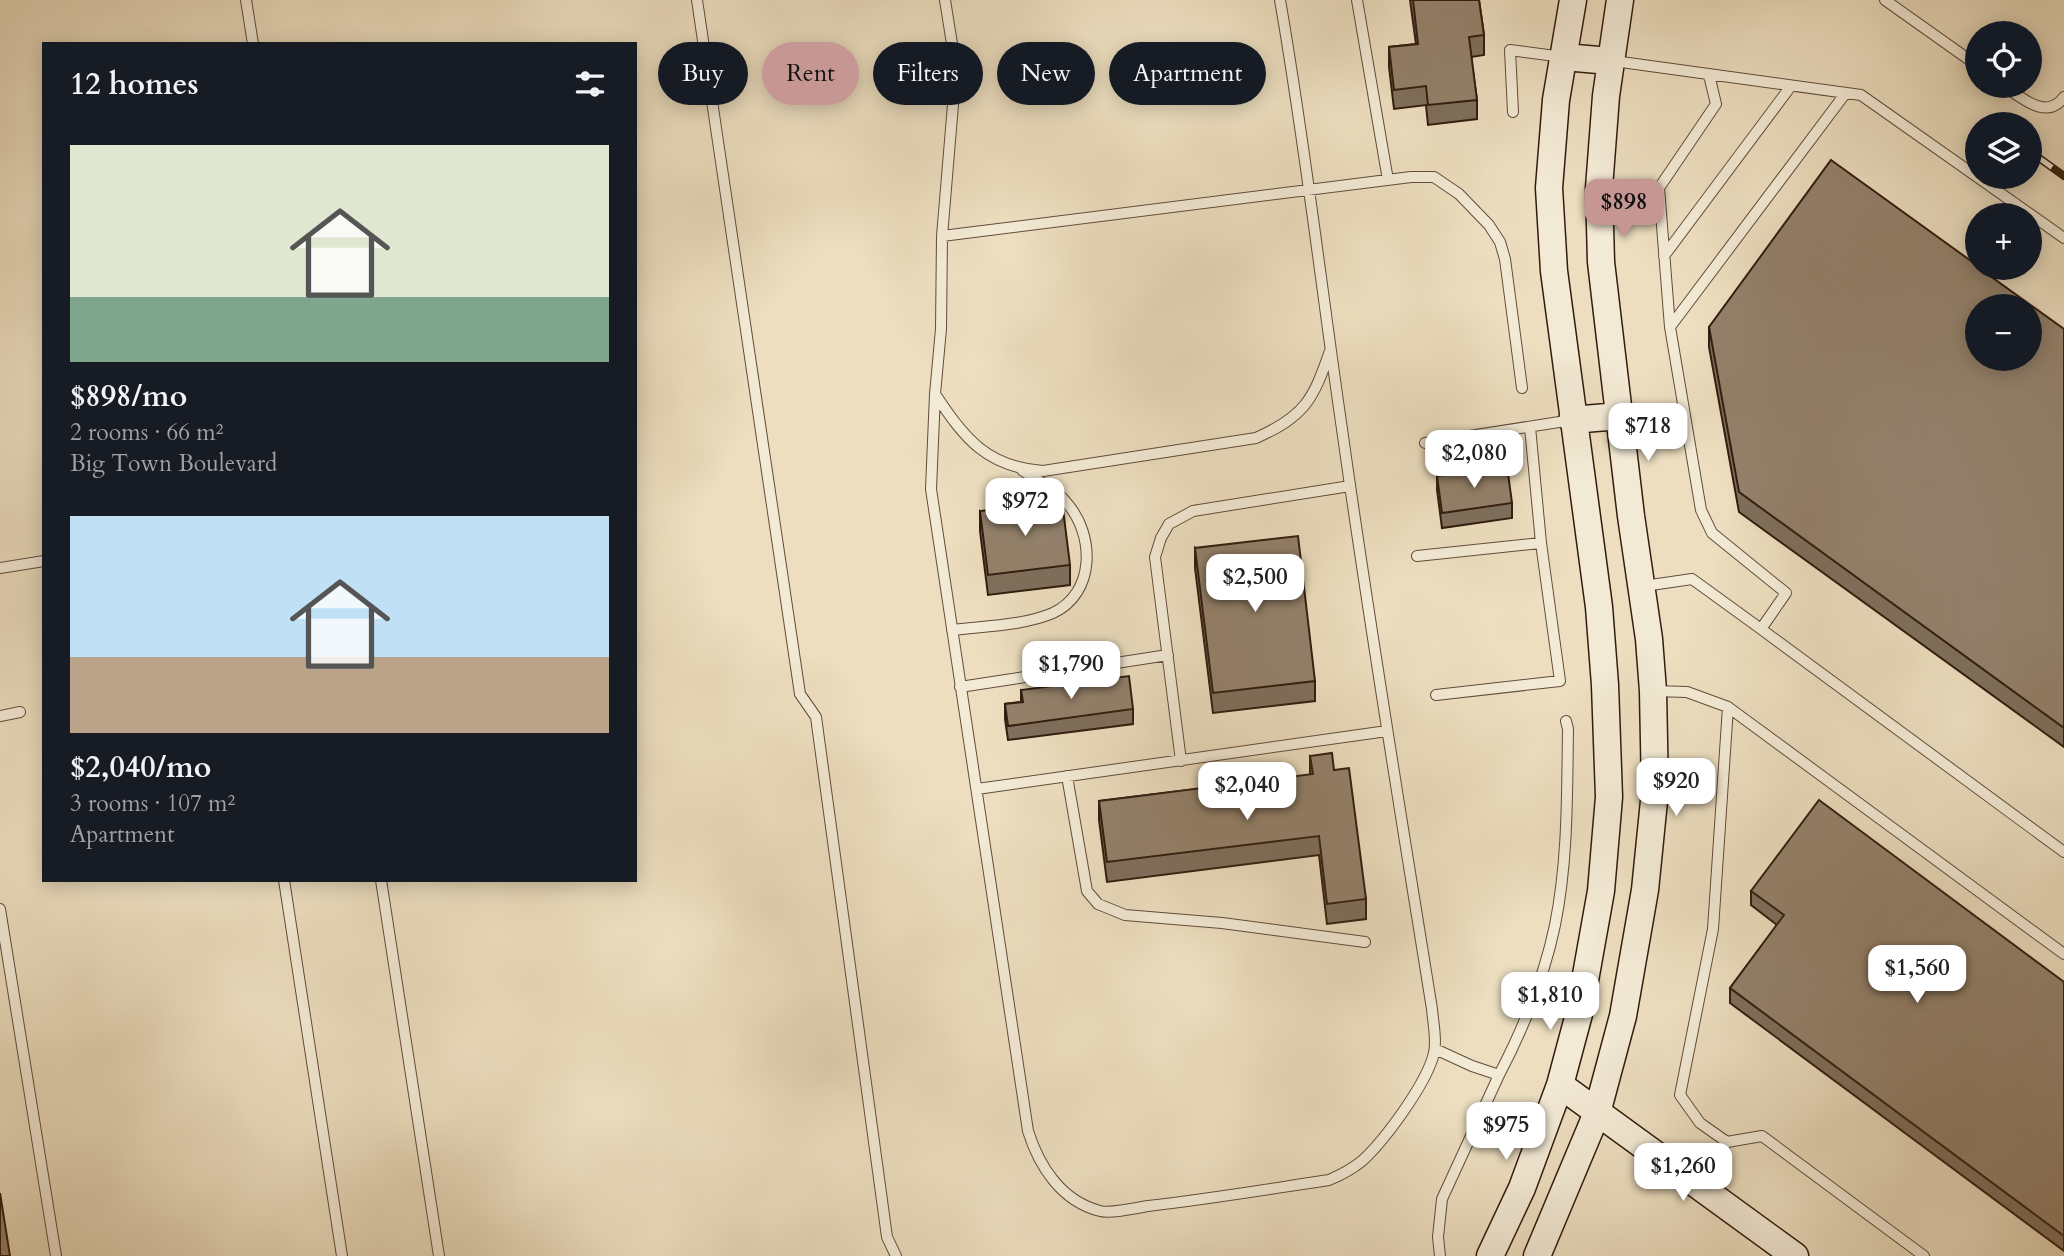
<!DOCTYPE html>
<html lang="en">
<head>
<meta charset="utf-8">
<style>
	:root { --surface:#171b24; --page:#242831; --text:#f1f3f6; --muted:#9ea1a6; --accent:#c59692 }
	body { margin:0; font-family:Cardo,serif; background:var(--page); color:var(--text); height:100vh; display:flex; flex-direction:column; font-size:26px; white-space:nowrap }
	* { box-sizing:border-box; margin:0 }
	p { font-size:23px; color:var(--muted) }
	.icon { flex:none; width:38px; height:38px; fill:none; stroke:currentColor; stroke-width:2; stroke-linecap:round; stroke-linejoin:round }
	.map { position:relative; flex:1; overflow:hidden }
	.drawer { position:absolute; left:42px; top:42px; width:595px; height:840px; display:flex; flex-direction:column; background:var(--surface); border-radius:0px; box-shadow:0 4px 18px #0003 }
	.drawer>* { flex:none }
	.top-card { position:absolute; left:658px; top:42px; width:665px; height:63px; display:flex; gap:14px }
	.tools { position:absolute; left:1965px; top:21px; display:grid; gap:14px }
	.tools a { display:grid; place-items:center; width:77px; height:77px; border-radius:50%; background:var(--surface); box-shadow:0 4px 18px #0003; font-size:35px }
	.price { position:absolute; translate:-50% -60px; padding:0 16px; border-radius:14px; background:#fff; color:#222; font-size:23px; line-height:46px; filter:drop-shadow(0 2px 4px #0008) }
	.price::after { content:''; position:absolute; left:50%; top:42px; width:21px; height:16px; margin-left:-10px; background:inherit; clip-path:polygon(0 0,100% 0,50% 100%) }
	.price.on { background:var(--accent); color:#111 }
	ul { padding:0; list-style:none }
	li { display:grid; align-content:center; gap:14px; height:371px; padding:0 28px }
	li span { display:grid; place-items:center; height:217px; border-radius:0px; color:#555 }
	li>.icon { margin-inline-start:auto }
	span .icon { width:126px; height:126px; fill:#fffc; stroke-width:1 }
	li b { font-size:30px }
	h2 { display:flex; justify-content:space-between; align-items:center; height:84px; padding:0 28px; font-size:30px }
	.pill { padding:0 24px; border-radius:32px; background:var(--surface); box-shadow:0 4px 18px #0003; font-size:24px; line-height:63px }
	.pill.on { background:var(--accent); color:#111 }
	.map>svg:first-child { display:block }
</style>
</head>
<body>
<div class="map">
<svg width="2064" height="1256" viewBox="0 0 2064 1256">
	<rect width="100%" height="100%" fill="#ecdebf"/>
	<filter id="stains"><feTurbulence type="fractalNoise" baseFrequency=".00286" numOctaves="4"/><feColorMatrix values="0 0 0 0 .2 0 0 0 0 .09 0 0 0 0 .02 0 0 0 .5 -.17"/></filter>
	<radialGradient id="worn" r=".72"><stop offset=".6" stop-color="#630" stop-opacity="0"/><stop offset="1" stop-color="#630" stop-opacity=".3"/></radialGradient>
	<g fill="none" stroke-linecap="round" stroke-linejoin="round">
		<defs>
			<path id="lane" d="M246,0l7,44
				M697,0l103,694 16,23 71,520 9,19
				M945,0l11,69 -14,167 -1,93 -6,65 -4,95 97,642c11,35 33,70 72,80 11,3 36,-3 48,-5 61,-7 121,-17 181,-26 12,-5 23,-11 33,-19 23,-21 65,-78 72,-108 3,-14 -1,-30 -2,-44 -31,-193 -63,-386 -90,-580 -21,-143 -37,-286 -62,-429
				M1357,0l31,180
				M1885,0l93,66
				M1614,61l247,34 203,143
				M2004,86c18,12 43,35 60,11
				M1513,112l-3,-62 53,7
				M942,236l469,-59h23l25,17 30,31 11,17 5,17 17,129
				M1664,256l127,-170
				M1670,327l175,-233
				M935,394c30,45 52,73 108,77l213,-33c49,-22 57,-38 74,-87
				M1425,443l147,-23
				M1417,556l124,-13
				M0,568l44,-7
				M1644,586l48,-7 69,50 25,-36 -74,-60 -11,-23 -31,-183 -11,-139 57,-84 -7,-29
				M1761,629l303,223
				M952,630c32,-4 70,-4 101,-17 43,-20 42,-79 13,-111 -11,-13 -29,-22 -44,-32
				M960,687l208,-32
				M1653,691l34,1 41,15 -15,222 -33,166 20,28 27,19 35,-6 162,120
				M1436,695l124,-14 -19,-138 -11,-116
				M1728,707l336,247
				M0,716l20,-4
				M1181,761l-26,-204 6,-19 8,-14 24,-13 157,-25
				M1067,776l20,115 11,13 27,11 97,8 143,19
				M977,789l410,-58
				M284,880l58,376
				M381,880l58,376
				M0,909l56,347
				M1435,1049l37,17 27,9 -57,124 -4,38 2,19
				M1499,1075c25,-48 45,-97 56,-150 13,-64 12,-131 13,-196l-2,-8
				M1698,1185l29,-43"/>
			<path id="secondary" d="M1564,57l46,4
				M1572,420l47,-4
				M1560,1085l235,171
				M1490,1256l32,-68 38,-103 19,-71 22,-123 8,-94 -4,-112 -6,-78 -45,-336 -5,-83 7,-88 17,-100
				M1537,1256l60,-143 26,-97 22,-126 10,-99 -2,-100 -4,-52 -18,-123 -30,-254 -2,-74 7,-92 14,-96"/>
		</defs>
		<use href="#lane" stroke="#614c3b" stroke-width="12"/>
		<use href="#secondary" stroke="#331c0f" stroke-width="29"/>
		<use href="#lane" stroke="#f3ead5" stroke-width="10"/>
		<use href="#secondary" stroke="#f3ead5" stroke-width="26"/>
		<defs>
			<path id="rail" d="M2039,158l25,18"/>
		</defs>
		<use href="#rail" stroke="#331c0f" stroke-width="8"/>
		<use href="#rail" stroke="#f3ead5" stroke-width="5" stroke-dasharray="16" stroke-linecap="butt"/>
	</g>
	<path fill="#7e6f5c" stroke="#331c0f" stroke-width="2" d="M1410,0h69l5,35v20l-13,2 6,43v19l-49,6 -2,-20 -32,4 -5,-42v-20l27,-3z
		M1709,327l355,2v418l-325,-235 -30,-165z
		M1437,476l75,27v15l-70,10 -5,-38z
		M980,511l90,54v20l-82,10 -8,-64z
		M1195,548l120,133v20l-102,12 -18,-145z
		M1021,690l112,19v15l-125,16 -3,-21v-15l16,-2z
		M1310,756l24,14 32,129v20l-39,5 -8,-69 -212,27 -8,-62v-19l211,-26z
		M1751,891l313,91v269l-334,-248v-15l47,-63 -26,-20z"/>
	<path fill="#93816b" stroke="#331c0f" stroke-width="2" fill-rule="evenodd" d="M1413,0h66l5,35 -15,2 8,63 -49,5 -2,-19 -32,4 -5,-43 29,-3z
		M1831,160l147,106v2h1l85,61v399l-325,-236 -30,-165zM1978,306h52v53h-52z
		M1507,466l5,37 -70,10 -5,-37z
		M1062,501l8,64 -82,10 -8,-64z
		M1298,536l17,145 -102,12 -18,-145z
		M1129,676l4,33 -125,17 -3,-22 18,-2 -2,-12z
		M1332,753l2,17 15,-2 17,131 -39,5 -8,-68 -212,26 -8,-61 214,-27 -3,-18z
		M1819,800l245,182v254l-334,-248 54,-73 -33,-24z
		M0,1193l10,63h-10z"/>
	<rect width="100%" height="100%" filter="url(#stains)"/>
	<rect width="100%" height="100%" fill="url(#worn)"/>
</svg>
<div class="tools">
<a><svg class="icon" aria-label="locate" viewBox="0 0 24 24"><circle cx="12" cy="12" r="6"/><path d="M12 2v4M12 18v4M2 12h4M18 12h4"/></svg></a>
<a><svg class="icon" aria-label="layers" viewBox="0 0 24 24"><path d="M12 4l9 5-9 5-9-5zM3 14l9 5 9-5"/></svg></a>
<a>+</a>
<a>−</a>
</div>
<b class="price on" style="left:1624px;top:239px">$898</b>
<b class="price" style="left:1648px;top:463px">$718</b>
<b class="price" style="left:1474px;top:490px">$2,080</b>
<b class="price" style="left:1025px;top:538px">$972</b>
<b class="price" style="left:1255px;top:614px">$2,500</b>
<b class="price" style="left:1071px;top:701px">$1,790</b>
<b class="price" style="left:1676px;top:818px">$920</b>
<b class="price" style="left:1247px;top:822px">$2,040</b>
<b class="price" style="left:1917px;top:1005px">$1,560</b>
<b class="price" style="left:1550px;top:1032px">$1,810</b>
<b class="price" style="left:1506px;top:1162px">$975</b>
<b class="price" style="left:1683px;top:1203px">$1,260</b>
<div class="top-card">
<a class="pill">Buy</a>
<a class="pill on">Rent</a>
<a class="pill">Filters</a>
<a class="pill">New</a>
<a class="pill">Apartment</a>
</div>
<section class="drawer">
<h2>12 homes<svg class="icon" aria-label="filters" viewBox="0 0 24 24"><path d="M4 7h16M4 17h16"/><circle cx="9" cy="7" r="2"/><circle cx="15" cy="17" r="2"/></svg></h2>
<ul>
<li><span style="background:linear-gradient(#dfe7d0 70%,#7fa58c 0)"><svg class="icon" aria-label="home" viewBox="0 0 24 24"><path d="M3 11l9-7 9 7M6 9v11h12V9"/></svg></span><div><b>$898/mo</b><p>2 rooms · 66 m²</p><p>Big Town Boulevard</p></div></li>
<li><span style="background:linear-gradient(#bfe0f5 65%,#b9a48a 0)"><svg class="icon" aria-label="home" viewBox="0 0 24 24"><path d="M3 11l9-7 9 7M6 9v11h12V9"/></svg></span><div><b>$2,040/mo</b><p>3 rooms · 107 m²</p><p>Apartment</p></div></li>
</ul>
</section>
</div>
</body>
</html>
